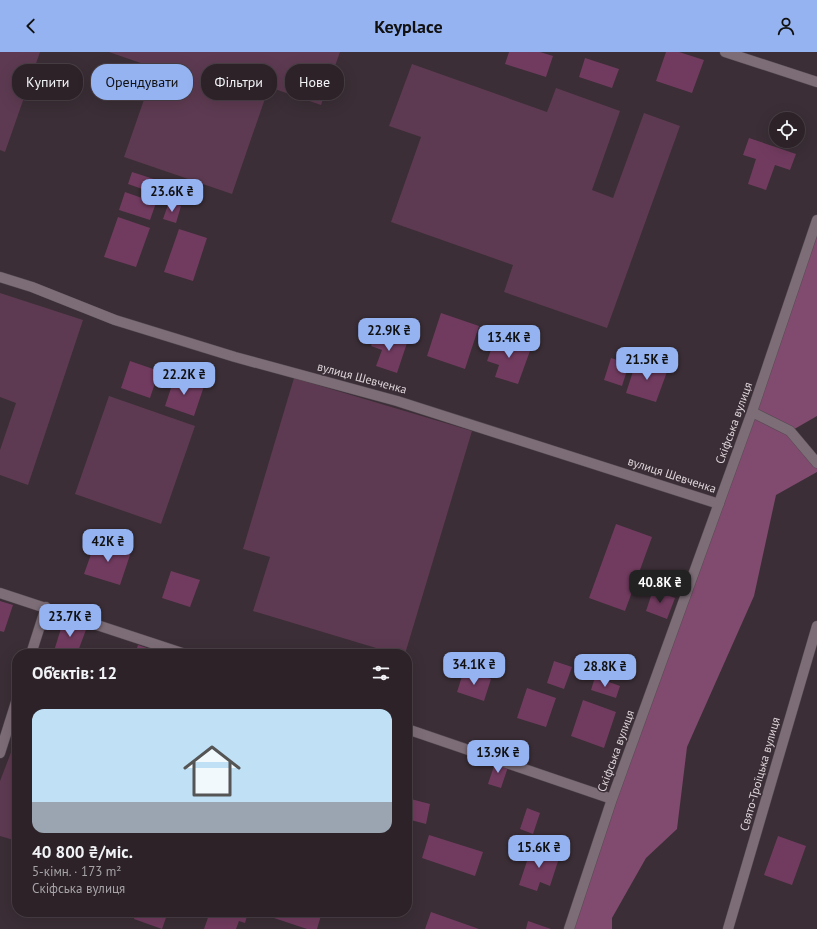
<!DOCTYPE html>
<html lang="uk">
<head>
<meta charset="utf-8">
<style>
	:root { --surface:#2c2228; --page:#382f34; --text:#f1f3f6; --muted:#a6a4a8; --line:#483f45; --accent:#95b2f1 }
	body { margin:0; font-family:"PT Sans",sans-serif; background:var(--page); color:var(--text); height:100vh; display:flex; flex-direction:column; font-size:15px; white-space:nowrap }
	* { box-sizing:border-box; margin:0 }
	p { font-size:13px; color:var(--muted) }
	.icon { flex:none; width:22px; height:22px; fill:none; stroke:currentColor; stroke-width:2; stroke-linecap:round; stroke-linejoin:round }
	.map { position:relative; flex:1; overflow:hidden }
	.side { position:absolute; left:12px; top:597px; width:400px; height:268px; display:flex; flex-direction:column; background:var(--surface); border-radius:16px; box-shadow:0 4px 16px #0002,0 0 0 1px var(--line) }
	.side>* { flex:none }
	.guide { position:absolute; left:12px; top:12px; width:400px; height:36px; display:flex; gap:8px }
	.controls { position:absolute; left:769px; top:60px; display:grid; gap:8px }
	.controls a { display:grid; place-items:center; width:36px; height:36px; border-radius:50%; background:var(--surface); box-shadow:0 4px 16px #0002,0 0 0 1px var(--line); font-size:20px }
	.price { position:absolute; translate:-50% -34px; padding:0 9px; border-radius:8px; background:var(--accent); color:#111; font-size:13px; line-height:26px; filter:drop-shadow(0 1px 2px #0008) }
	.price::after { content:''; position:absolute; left:50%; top:24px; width:12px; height:9px; margin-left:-6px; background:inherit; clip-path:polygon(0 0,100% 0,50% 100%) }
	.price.current { background:#222; color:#fff }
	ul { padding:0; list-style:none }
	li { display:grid; align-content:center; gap:8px; height:212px; padding:0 20px }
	li span { display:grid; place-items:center; height:124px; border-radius:12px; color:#555 }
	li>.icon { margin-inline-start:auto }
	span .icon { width:72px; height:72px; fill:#fffc; stroke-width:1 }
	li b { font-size:17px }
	h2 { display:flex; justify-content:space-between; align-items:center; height:48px; padding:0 20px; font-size:17px }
	.pill { padding:0 14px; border-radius:16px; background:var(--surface); box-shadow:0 4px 16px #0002,0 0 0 1px var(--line); font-size:14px; line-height:36px }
	.pill.current { background:var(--accent); color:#111 }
	header { display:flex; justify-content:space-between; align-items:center; height:52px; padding:0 20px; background:var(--accent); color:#111; font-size:18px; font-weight:600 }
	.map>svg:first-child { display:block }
</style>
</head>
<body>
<header><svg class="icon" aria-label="back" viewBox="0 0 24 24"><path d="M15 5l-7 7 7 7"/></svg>Keyplace<svg class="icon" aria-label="person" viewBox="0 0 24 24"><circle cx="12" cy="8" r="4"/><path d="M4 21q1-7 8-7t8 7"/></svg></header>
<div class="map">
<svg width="817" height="877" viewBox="0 0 817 877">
	<rect width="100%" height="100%" fill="#3b2e36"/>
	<path fill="#5d3a51" d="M0,0h40l-35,100 -5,-2z
		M109,0h231l-19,53 -52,-18 -37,107 -108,-37 31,-89z
		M412,12l135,48 9,-24 64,23 -28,79 21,8 31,-85 36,13 -73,202 -103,-36 9,-27 -122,-43 30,-85 -32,-11z
		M0,241l83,27 -55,165 -28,-10v-25l16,-47 -16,-6z
		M294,326l178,53 -67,223h-9l-143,-43 17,-54 -27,-8z
		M109,344l86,30 -34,98 -86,-30z
		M17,685v104l-17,-5v-55z"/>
	<path fill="#814a6f" d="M817,176v188l-26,15 26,32v9l-41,23 -22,101 -67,151 -10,82 -31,29 -34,60v11h-43z"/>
	<path fill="#713b5f" d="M509,0h31l13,4 -7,21 -41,-13z
		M666,0h13l25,8 -12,33 -36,-12z
		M585,6l34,11 -7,19 -33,-11z
		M749,86l47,16 -6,16 -15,-5 -9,25 -18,-6 8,-25 -13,-4z
		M132,120l34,11 -4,13 -34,-12z
		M125,140l31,11 -6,17 -31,-10z
		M169,150l12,4 -5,17 -13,-4z
		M118,165l32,11 -14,39 -32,-10z
		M179,177l28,9 -14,43 -29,-9z
		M441,261l38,13 -14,43 -38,-13z
		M376,281l31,10 -10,30 -21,-7 6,-16 -11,-4z
		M496,284l35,12 -13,36 -23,-7 4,-12 -12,-4z
		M611,306l18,6 -7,22 -18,-6z
		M637,307l31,10 -12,33 -30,-9z
		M130,309l29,10 -9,27 -29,-10z
		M175,324l29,10 -10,30 -29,-10z
		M616,472l36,13 -27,74 -36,-13z
		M96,488l35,12 -11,33 -36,-11z
		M171,519l29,9 -10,27 -28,-9z
		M653,538l22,8 -8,21 -21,-8z
		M0,549l13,4 -9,27 -4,-1z
		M64,567l23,8 -10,27h-24z
		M138,593l27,9h-30z
		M554,609l18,6 -8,22 -17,-6z
		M464,618l27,9 -7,22 -27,-9z
		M595,625l25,9 -4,12 -25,-8z
		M527,636l29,10 -10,29 -29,-9z
		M583,648l33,12 -12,36 -33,-12z
		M496,708l13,4 -8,24 -13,-4z
		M407,746l23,6 -4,20 -19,-5z
		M527,756l13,5 -7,21 -13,-5z
		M429,783l54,17 -8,24 -53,-18z
		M778,784l28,10 -14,39 -28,-10z
		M17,791v17l-6,-2z
		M532,794l28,9 -10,31 -10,-4 -3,9 -18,-6z
		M136,860h32l-6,17 -28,-10z
		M210,860l10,3 1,-3h15l11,4 -2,7 -6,-2 -3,8h-32z
		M273,860h49l-5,17h-10l-36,-12z
		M431,860l48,17h-54z
		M528,869l23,8h-25z"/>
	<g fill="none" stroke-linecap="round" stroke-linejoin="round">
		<defs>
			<path id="minor" d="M725,0l92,30
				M0,225l32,10 83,33 120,37 162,44 322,103
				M752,360l38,19 27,32
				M0,541l185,61
				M31,602l15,-47
				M407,677l205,70
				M0,701l17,-54
				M569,877l43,-130 140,-387 65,-192
				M728,877l89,-303"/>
		</defs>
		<use href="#minor" stroke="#564b52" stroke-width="11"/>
		<use href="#minor" stroke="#7d6d77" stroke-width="10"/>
	</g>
	<g text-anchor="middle" stroke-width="3" stroke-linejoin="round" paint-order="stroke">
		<g font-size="12" fill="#ddd4d9" stroke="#3b2e36">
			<text transform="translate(362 326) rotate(15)" y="4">вулиця Шевченка</text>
			<text transform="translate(734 371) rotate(-70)" y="4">Скіфська вулиця</text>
			<text transform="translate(672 423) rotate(18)" y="4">вулиця Шевченка</text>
			<text transform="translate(616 699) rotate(-70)" y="4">Скіфська вулиця</text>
			<text transform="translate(760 722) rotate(-74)" y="4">Свято-Троїцька вулиця</text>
		</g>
	</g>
</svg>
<div class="controls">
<a><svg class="icon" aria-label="locate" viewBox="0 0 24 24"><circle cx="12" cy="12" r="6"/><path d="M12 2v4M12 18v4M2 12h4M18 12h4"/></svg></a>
</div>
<b class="price" style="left:172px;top:161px">23.6K ₴</b>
<b class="price" style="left:389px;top:300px">22.9K ₴</b>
<b class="price" style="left:509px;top:307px">13.4K ₴</b>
<b class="price" style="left:647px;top:329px">21.5K ₴</b>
<b class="price" style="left:184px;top:344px">22.2K ₴</b>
<b class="price" style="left:108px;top:511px">42K ₴</b>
<b class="price current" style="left:660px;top:552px">40.8K ₴</b>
<b class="price" style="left:70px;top:586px">23.7K ₴</b>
<b class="price" style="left:474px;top:634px">34.1K ₴</b>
<b class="price" style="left:605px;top:636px">28.8K ₴</b>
<b class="price" style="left:498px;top:722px">13.9K ₴</b>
<b class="price" style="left:539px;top:817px">15.6K ₴</b>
<div class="guide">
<a class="pill">Купити</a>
<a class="pill current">Орендувати</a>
<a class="pill">Фільтри</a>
<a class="pill">Нове</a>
</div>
<section class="side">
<h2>Об’єктів: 12<svg class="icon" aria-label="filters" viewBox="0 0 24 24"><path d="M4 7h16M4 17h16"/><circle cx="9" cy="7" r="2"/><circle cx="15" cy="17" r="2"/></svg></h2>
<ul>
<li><span style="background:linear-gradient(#bfe0f5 75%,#9aa5b1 0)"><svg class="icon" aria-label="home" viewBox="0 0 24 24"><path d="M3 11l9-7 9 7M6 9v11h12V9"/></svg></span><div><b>40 800 ₴/міс.</b><p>5-кімн. · 173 m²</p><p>Скіфська вулиця</p></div></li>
</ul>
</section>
</div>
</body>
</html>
